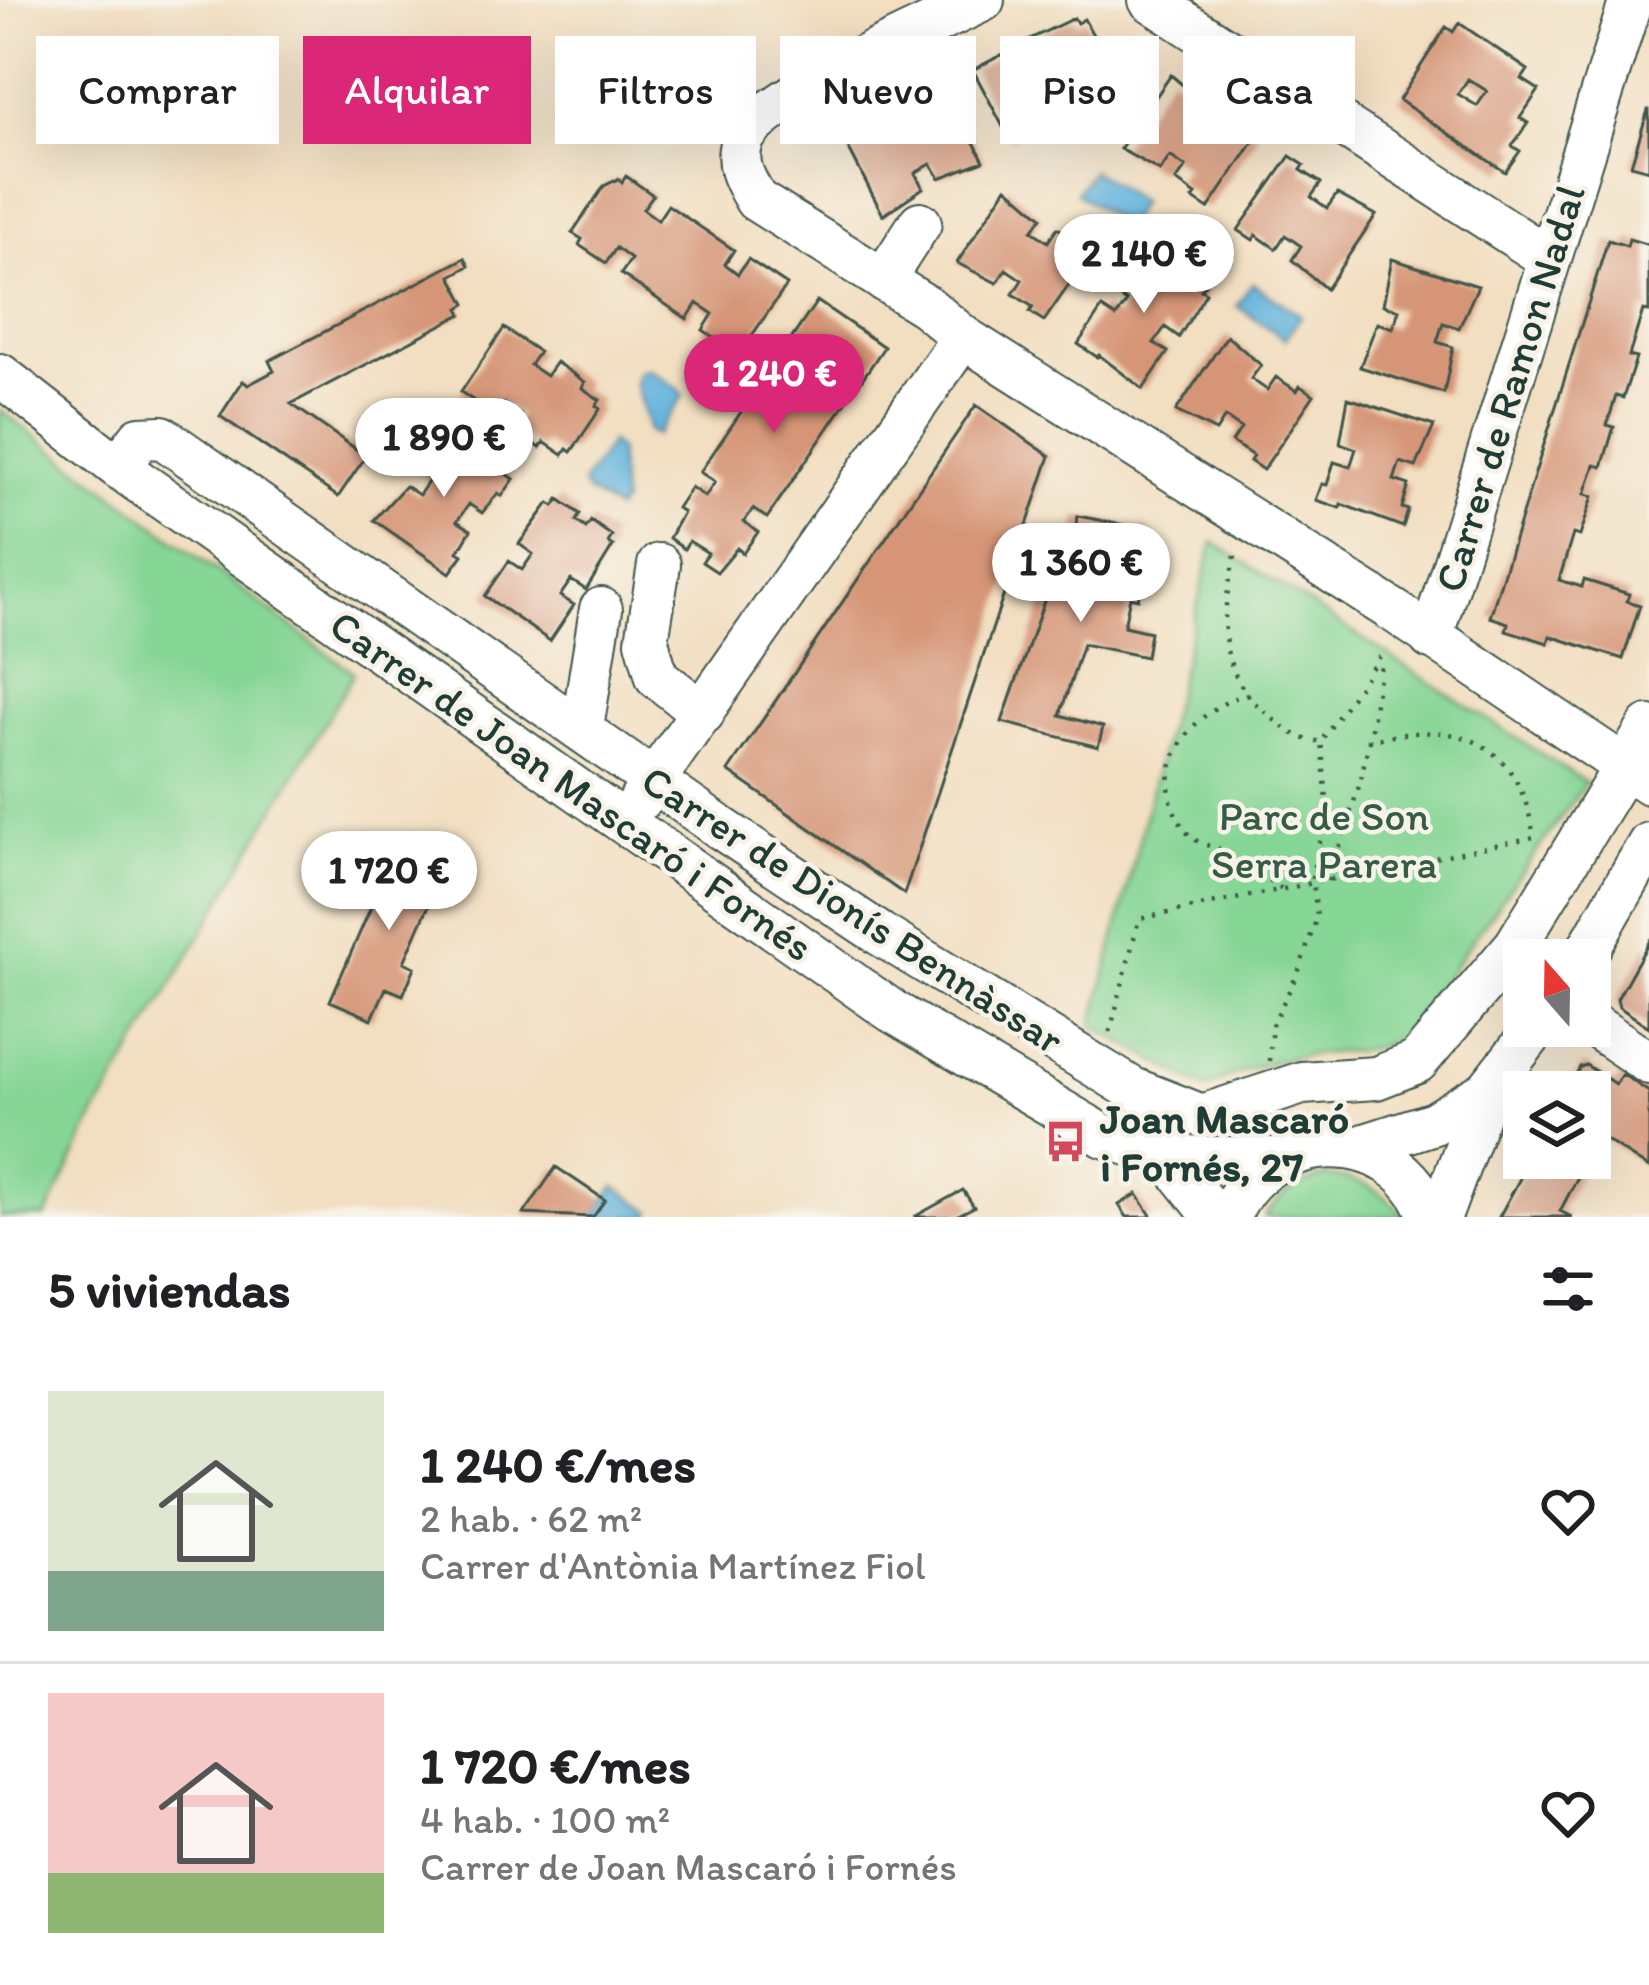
<!DOCTYPE html>
<html lang="es">
<head>
<meta charset="utf-8">
<style>
	:root { --surface:#fff; --page:#f2f2f2; --text:#202124; --muted:#757577; --line:#e0e0e0; --accent:#db2777 }
	body { margin:0; font-family:Itim,sans-serif; background:var(--page); color:var(--text); height:100vh; display:flex; flex-direction:column; font-size:45px; white-space:nowrap }
	* { box-sizing:border-box; margin:0 }
	p { font-size:39px; color:var(--muted) }
	.icon { flex:none; width:66px; height:66px; fill:none; stroke:currentColor; stroke-width:2; stroke-linecap:round; stroke-linejoin:round }
	.map { position:relative; height:1217px; overflow:hidden }
	.sheet { display:flex; flex-direction:column; background:var(--surface); flex:1 }
	.sheet>* { flex:none }
	.guide { position:absolute; left:36px; top:36px; width:1578px; height:108px; display:flex; gap:24px }
	.needle { width:78px; rotate:340deg }
	.tools { position:absolute; left:1503px; top:939px; display:grid; gap:24px }
	.tools a { display:grid; place-items:center; width:108px; height:108px; border-radius:0px; background:var(--surface); box-shadow:0 12px 48px #0002; font-size:60px }
	.price { position:absolute; translate:-50% -102px; padding:0 27px; border-radius:42px; background:#fff; color:#222; font-size:39px; line-height:78px; filter:drop-shadow(0 3px 6px #0008) }
	.price::after { content:''; position:absolute; left:50%; top:72px; width:36px; height:27px; margin-left:-18px; background:inherit; clip-path:polygon(0 0,100% 0,50% 100%) }
	.price.current { background:var(--accent); color:#fff }
	ul { padding:0; list-style:none }
	li { display:flex; align-items:center; gap:36px; height:300px; padding:0 48px }
	li+li { border-top:3px solid var(--line) }
	li span { display:grid; place-items:center; flex:none; width:336px; height:240px; border-radius:0px; color:#555 }
	li>.icon { margin-inline-start:auto }
	span .icon { width:144px; height:144px; fill:#fffc; stroke-width:1 }
	li b { font-size:51px }
	h2 { display:flex; justify-content:space-between; align-items:center; height:144px; padding:0 48px; font-size:51px }
	.pill { padding:0 42px; border-radius:0px; background:var(--surface); box-shadow:0 12px 48px #0002; font-size:42px; line-height:108px }
	.pill.current { background:var(--accent); color:#fff }
	.map>svg:first-child { display:block }
</style>
</head>
<body>
<div class="map">
<svg width="1649" height="1217" viewBox="0 0 1649 1217">
	<rect width="100%" height="100%" fill="#f7f3e8"/>
	<filter id="ink" filterUnits="userSpaceOnUse"><feTurbulence type="fractalNoise" baseFrequency=".00833" numOctaves="2"/><feDisplacementMap in="SourceGraphic" scale="24" xChannelSelector="R" yChannelSelector="G"/><feConvolveMatrix kernelMatrix="1 2 1 2 8 2 1 2 1" color-interpolation-filters="sRGB"/></filter>
	<filter id="wash" filterUnits="userSpaceOnUse"><feTurbulence type="fractalNoise" baseFrequency=".004" numOctaves="4" result="noise"/><feDisplacementMap in="SourceGraphic" scale="48" xChannelSelector="R" yChannelSelector="G"/><feGaussianBlur stdDeviation="2.7" result="paint"/><feColorMatrix in="noise" values="0 0 0 0 0 0 0 0 0 0 0 0 0 0 0 0 0 1.4 0 .05"/><feComposite in="paint" operator="in"/></filter>
	<g filter="url(#wash)">
		<rect width="100%" height="100%" fill="#f2dec0"/>
		<path fill="#86d695" stroke="#528a64" stroke-width="3" d="M0,410l354,263 -264,452 -44,92h-46z
			M1213,542l373,241 -179,248c-34,26 -52,18 -91,23 -41,6 -75,14 -110,35l-113,-63z
			M1326,1176c37,2 56,14 80,41h-141c15,-24 35,-34 61,-41z"/>
		<path fill="#63b4de" stroke="#417889" stroke-width="3" d="M1092,170l48,32 -15,24 -49,-33z
			M1252,283l49,33 -16,23 -48,-33z
			M648,369l31,20 4,7 -27,39 -7,-3 -14,-50 4,-11z
			M610,443l8,7 4,53 -6,7 -29,-18 -5,-8z
			M615,1186l37,26 -3,5h-49l-5,-4z"/>
		<g id="blocks">
			<path fill="#d69577" fill-rule="evenodd" d="M1074,18l3,5 7,-4 13,23 -8,4 6,11 7,-4 13,23 -8,4 3,5 -44,25 -8,-14 -17,9 7,14 -38,21 -37,-70 38,-20 8,14 17,-9 -8,-15z
				M1459,23l69,47 -6,9 17,11 -19,28 8,5 -16,23 8,5 -15,21 -106,-72 47,-73 7,5zM1468,79l19,12 -10,15 -19,-12z
				M1171,75l34,29 -9,14 15,11 10,-14 37,20 -50,74 -15,-10 3,-4 -20,-14 10,-14 -16,-11 -10,15 -40,-22z
				M941,81l43,80 -44,17 -9,-14 -16,9 8,15 -40,27 -42,-81 19,-10 2,4 24,-11 7,15 18,-9 -8,-15z
				M1648,110h1v60l-18,-5z
				M1290,156l14,9 -3,5 20,13 -10,14 16,11 10,-14 39,21 -50,74 -34,-29 9,-14 -16,-11 -9,14 -20,-14 -3,5 -15,-10z
				M626,176l27,19 -10,14 15,11 10,-15 66,45 -9,14 13,10 10,-15 39,26 -48,69 -36,-24 10,-16 -16,-11 -10,16 -66,-45 10,-15 -15,-11 -10,15 -27,-18 3,-6 -10,-6 32,-47 14,-7 4,3z
				M1007,187l35,30 -10,14 16,11 9,-14 38,19 -51,74 -14,-9 3,-5 -20,-13 9,-14 -16,-11 -9,14 -40,-20z
				M1629,239l20,6v67l-6,-2 -14,46 7,2 -13,40 -7,-2 -9,29 7,2 -12,40 -7,-2 -10,29 8,2 -13,40 -7,-2 -14,46 23,7 2,-7 45,14 -2,7 13,4 -17,54 -73,-23 -2,7 -42,-13 2,-7 -18,-6 118,-377 19,6z
				M1152,247l22,14 -5,7 11,7 4,-7 22,15 -5,7 5,3 -27,44 -14,-10 -11,16 14,9 -25,37 -44,-34 -2,2 -19,-13 24,-36 14,9 11,-15 -15,-10 30,-42 5,3z
				M465,258l4,8 -18,10 15,28 -7,4 3,6 -171,90 75,52 -28,41 -118,-81 23,-35 5,4 26,-14 -5,-10z
				M1392,259l86,27 -19,42 -16,-5 -6,19 16,5 -9,46 -84,-26 17,-44 16,5 6,-18 -16,-5z
				M817,301l67,46 -25,37 -15,-10 -10,15 14,10 -81,119 -14,-9 -9,13 14,10 -15,21 -6,-5 -20,24 -15,-10 6,-9 -19,-12 -5,8 -15,-11 14,-26 -6,-4 14,-21 14,10 10,-15 -15,-10 80,-117 14,10 12,-17 -14,-10z
				M504,328l35,24 -9,13 16,11 10,-14 29,20 -3,6 18,12 -4,6 4,3 -29,43 -4,-3 -4,6 -19,-13 -4,6 -29,-20 10,-13 -17,-11 -9,12 -34,-24z
				M1227,336l34,29 -10,14 16,11 9,-13 21,14 3,-5 14,9 -51,75 -13,-9 3,-5 -21,-14 9,-14 -16,-11 -9,14 -40,-20z
				M1348,398l86,28 -18,41 -16,-5 -6,18 15,5 -7,23 6,2 -5,17 -62,-23 -1,4 -24,-8 6,-16 5,1 7,-23 16,5 6,-18 -16,-6z
				M976,405l74,51 -146,438 -176,-123z
				M437,427l77,52 -12,17 -4,-3 -16,20 -13,-9 -12,17 14,9 -13,22 5,3 -13,18 -76,-53 31,-34 14,9 11,-16 -14,-9 13,-23 -4,-3z
				M559,499l21,15 -4,7 10,7 5,-7 21,15 -4,7 5,3 -27,44 -15,-10 -11,16 14,9 -24,36 -65,-45 24,-35 13,9 11,-16 -14,-10 30,-41 5,3z
				M1078,516l73,14 -13,69 -8,-2 -6,29 26,6 -4,25 -63,-13 -23,71 43,12 -5,20 -96,-25 50,-144 10,3z
				M399,843l48,21 -43,98 11,5 -12,28 -17,-7 -14,31 -42,-18z
				M1649,942v85l-30,-20 -2,-8z
				M1586,1065l29,19 7,-10 27,18v76l-54,-35 -5,7v-48h-23l13,-25z
				M1531,1158h47l-8,11 9,6 -19,36 12,6h-73z
				M556,1167l49,33 -12,17 -69,-3z
				M963,1190l11,17 -20,10h-40z
				M1137,1194l15,23h-25l-8,-12z"/>
		</g>
	</g>
	<g filter="url(#ink)">
		<use href="#blocks" fill-opacity="0" stroke="#3f5549" stroke-width="3"/>
		<g fill="none" stroke-linecap="round" stroke-linejoin="round">
			<defs>
				<path id="minor" d="M983,0c-49,25 -219,96 -240,139 -10,23 2,42 13,61l171,107 36,30 431,274 255,172
					M1150,0l400,259
					M883,280l37,-57
					M0,375l118,92 774,544 212,125 63,21 110,2
					M118,467l22,-29 22,-1 556,389 162,108 253,155 69,27 100,-33 74,-5 41,-16 99,-117 133,-218
					M659,565l-12,76 10,36 46,36
					M1431,638l200,-638
					M582,728l19,-119
					M641,799l322,-462
					M1582,960l67,-116
					M1590,1023l59,40
					M1356,1148l78,-25 53,-32
					M1167,1157l48,60
					M1229,1217c34,-90 170,-96 201,0
					M1440,1217l47,-126 51,-65"/>
			</defs>
			<use href="#minor" stroke="#3f5549" stroke-width="46"/>
			<path stroke="#3f5549" stroke-width="4.5" stroke-dasharray="3 9" stroke-linecap="butt" d="M1235,556c-15,65 -21,117 37,162 15,12 30,24 49,23
				M1248,694c-59,15 -105,81 -62,137 11,15 26,14 41,21 19,10 37,25 55,37
				M1369,741l13,-83
				M1110,1032l29,-113 395,-82c-16,-98 -76,-119 -165,-96l-9,42 -32,99
				M1269,1061l3,-36 26,-52 19,-56 -5,-43 16,-65 -7,-68 64,-92"/>
			<use href="#minor" stroke="#fff" stroke-width="42"/>
		</g>
	</g>
	<defs>
		<symbol id="bus-bare" viewBox="-9 -9 18 18"><path d="M-5-6H5V4H4V6H2V4H-2V6H-4V4H-5ZM-3.5-4V0h7V-4ZM-3.5 1.2v1.5H-2V1.2ZM2 1.2v1.5H3.5V1.2Z" fill="#d1495b" stroke="#f7f3e8" stroke-width="2.5" paint-order="stroke"/></symbol>
	</defs>
	<g fill-rule="evenodd">
		<use href="#bus-bare" x="1036" y="1112" width="59" height="59"/>
	</g>
	<g text-anchor="middle" stroke-width="9" stroke-linejoin="round" paint-order="stroke">
		<g font-size="42" fill="#1f3d34" stroke="#f7f3e8">
			<text transform="translate(1509 388) rotate(-73)" y="15">Carrer de Ramon Nadal</text>
			<text transform="translate(572 785) rotate(35)" y="15">Carrer de Joan Mascaró i Fornés</text>
			<text transform="translate(853 909) rotate(33)" y="15">Carrer de Dionís Bennàssar</text>
		</g>
		<g font-size="42" fill="#345c47" stroke="#f7f3e8">
			<text x="1324" y="830">Parc de Son<tspan x="1324" dy="48">Serra Parera</tspan></text>
		</g>
		<g font-size="42" font-weight="bold" fill="#1f3d34" stroke="#f7f3e8" text-anchor="start">
			<text x="1100" y="1133">Joan Mascaró<tspan x="1100" dy="48">i Fornés, 27</tspan></text>
		</g>
	</g>
</svg>
<div class="tools">
<a><svg class="needle" viewBox="-14 -14 28 28"><path d="M0-13l5 13h-10z" fill="#e53935"/><path d="M0 13l5-13h-10z" fill="#757577"/></svg></a>
<a><svg class="icon" aria-label="layers" viewBox="0 0 24 24"><path d="M12 4l9 5-9 5-9-5zM3 14l9 5 9-5"/></svg></a>
</div>
<b class="price" style="left:1144px;top:316px">2 140 €</b>
<b class="price current" style="left:774px;top:436px">1 240 €</b>
<b class="price" style="left:444px;top:500px">1 890 €</b>
<b class="price" style="left:1081px;top:625px">1 360 €</b>
<b class="price" style="left:389px;top:933px">1 720 €</b>
<div class="guide">
<a class="pill">Comprar</a>
<a class="pill current">Alquilar</a>
<a class="pill">Filtros</a>
<a class="pill">Nuevo</a>
<a class="pill">Piso</a>
<a class="pill">Casa</a>
</div>
</div>
<section class="sheet">
<h2>5 viviendas<svg class="icon" aria-label="filters" viewBox="0 0 24 24"><path d="M4 7h16M4 17h16"/><circle cx="9" cy="7" r="2"/><circle cx="15" cy="17" r="2"/></svg></h2>
<ul>
<li><span style="background:linear-gradient(#dfe7d0 75%,#7fa58c 0)"><svg class="icon" aria-label="home" viewBox="0 0 24 24"><path d="M3 11l9-7 9 7M6 9v11h12V9"/></svg></span><div><b>1 240 €/mes</b><p>2 hab. · 62 m²</p><p>Carrer d'Antònia Martínez Fiol</p></div><svg class="icon" aria-label="heart" viewBox="0 0 24 24"><path d="M12 20l-8-8c-3-5 5-10 8-4 3-6 11-1 8 4z"/></svg></li>
<li><span style="background:linear-gradient(#f6c9c9 75%,#8fb573 0)"><svg class="icon" aria-label="home" viewBox="0 0 24 24"><path d="M3 11l9-7 9 7M6 9v11h12V9"/></svg></span><div><b>1 720 €/mes</b><p>4 hab. · 100 m²</p><p>Carrer de Joan Mascaró i Fornés</p></div><svg class="icon" aria-label="heart" viewBox="0 0 24 24"><path d="M12 20l-8-8c-3-5 5-10 8-4 3-6 11-1 8 4z"/></svg></li>
</ul>
</section>
</body>
</html>
